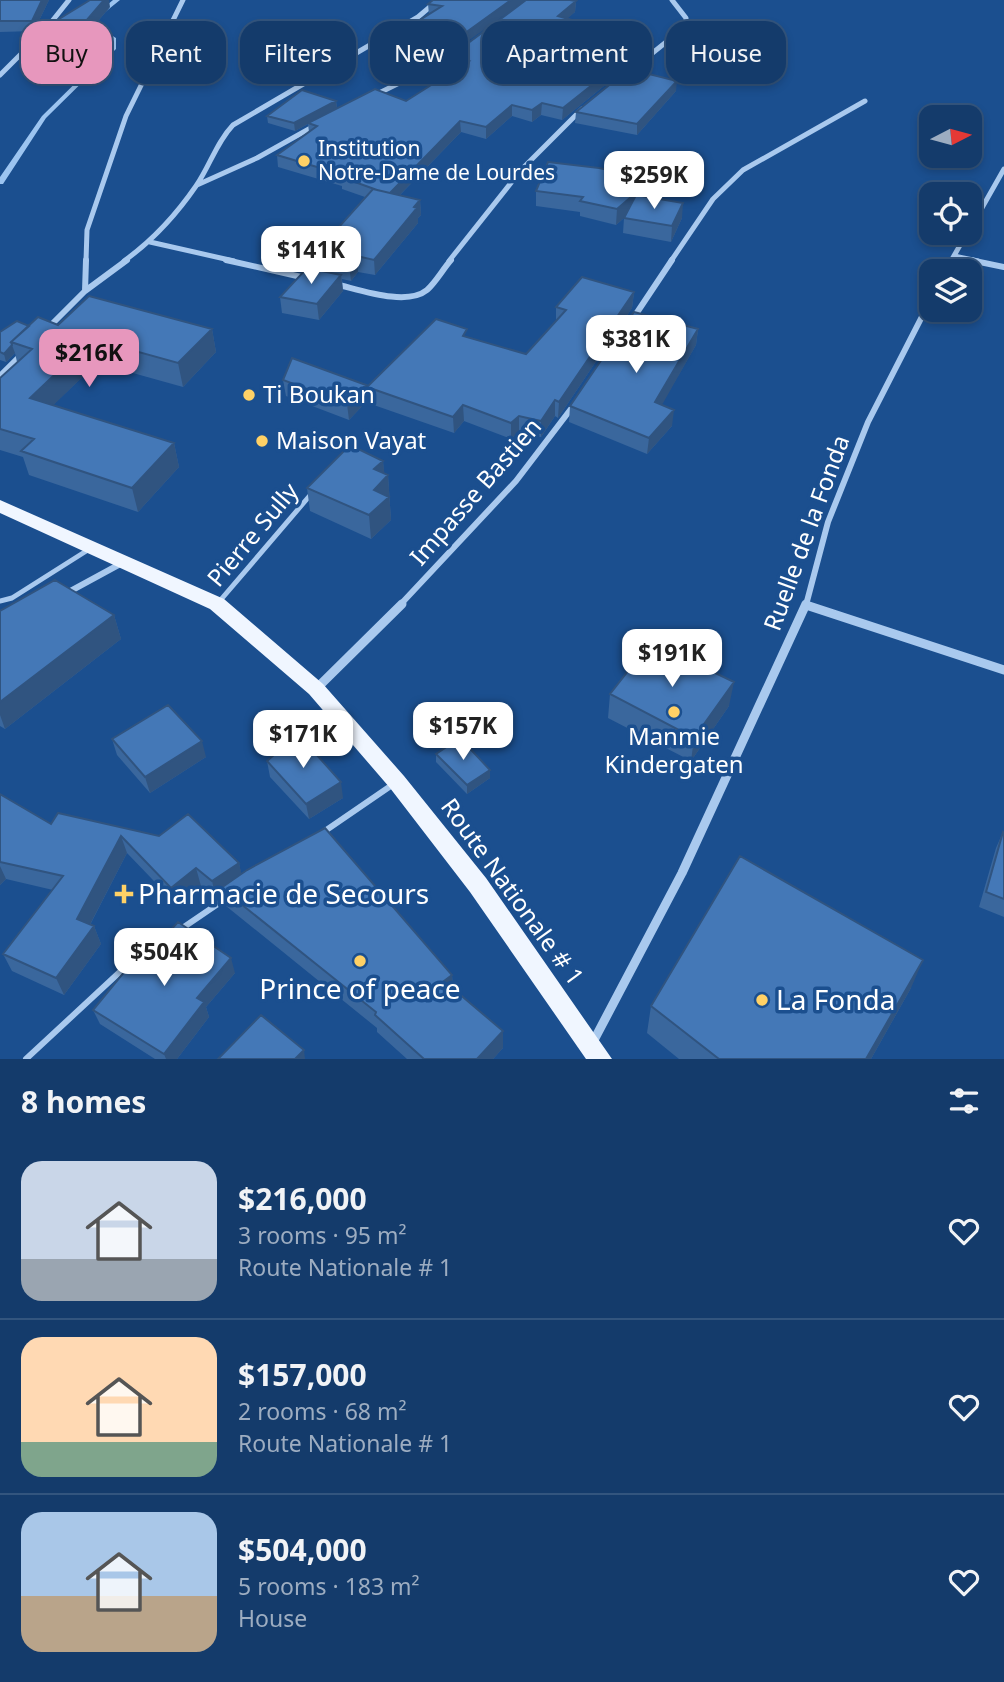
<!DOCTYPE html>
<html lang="en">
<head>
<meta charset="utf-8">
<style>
	:root { --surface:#143b6b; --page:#214673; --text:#f1f3f6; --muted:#9dadc1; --line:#33557e; --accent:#e797bd }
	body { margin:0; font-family:"Noto Sans",sans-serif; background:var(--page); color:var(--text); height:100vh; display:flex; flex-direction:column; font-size:26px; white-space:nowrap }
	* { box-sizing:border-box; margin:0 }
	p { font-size:23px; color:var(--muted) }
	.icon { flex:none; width:38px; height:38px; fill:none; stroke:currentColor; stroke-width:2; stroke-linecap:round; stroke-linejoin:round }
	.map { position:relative; height:1059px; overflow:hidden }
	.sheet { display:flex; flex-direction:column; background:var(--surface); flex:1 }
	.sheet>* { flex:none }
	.guide { position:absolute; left:21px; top:21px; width:962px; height:63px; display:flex; gap:14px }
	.needle { width:46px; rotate:84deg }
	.controls { position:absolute; left:919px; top:105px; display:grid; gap:14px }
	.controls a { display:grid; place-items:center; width:63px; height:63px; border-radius:14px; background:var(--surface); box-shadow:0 4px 10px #0003,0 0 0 2px var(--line); font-size:35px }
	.price { position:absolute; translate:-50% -60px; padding:0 16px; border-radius:14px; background:#fff; color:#222; font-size:23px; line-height:46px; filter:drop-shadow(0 2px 4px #0008) }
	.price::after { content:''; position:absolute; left:50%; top:42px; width:21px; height:16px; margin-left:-10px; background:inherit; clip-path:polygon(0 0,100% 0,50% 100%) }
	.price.selected { background:var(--accent); color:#111 }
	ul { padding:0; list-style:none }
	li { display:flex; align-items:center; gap:21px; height:175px; padding:0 21px }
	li+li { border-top:2px solid var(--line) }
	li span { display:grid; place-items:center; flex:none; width:196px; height:140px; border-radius:21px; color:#555 }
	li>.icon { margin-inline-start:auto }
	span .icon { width:84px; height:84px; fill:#fffc; stroke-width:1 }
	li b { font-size:30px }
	h2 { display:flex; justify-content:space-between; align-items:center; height:84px; padding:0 21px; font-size:30px }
	.tag { padding:0 24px; border-radius:21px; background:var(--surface); box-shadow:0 4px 10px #0003,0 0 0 2px var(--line); font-size:24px; line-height:63px }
	.tag.selected { background:var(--accent); color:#111 }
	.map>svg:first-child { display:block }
</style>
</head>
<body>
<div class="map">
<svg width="1004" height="1059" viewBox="0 0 1004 1059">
	<rect width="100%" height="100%" fill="#1b4f8f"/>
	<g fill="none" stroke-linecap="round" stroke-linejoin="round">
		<path fill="#9cc4f0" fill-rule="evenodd" d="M113,0h7l-26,21 2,5 20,12v11l-70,69 -43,66h-3v-7l42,-61 68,-67 1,-9 -20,-12 -3,-7z"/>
		<path stroke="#a9c9ee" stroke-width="5" d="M0,601l12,-3 79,-50
			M218,603l94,-110"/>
		<path stroke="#a9c9ee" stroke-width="6" d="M322,833l73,-50
			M181,929l47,-32
			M26,1059l97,-90 38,-26"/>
		<path stroke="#a9c9ee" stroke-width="5" d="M45,30l24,-30
			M0,75l34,-34
			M624,76l62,-50v-8l-14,-18
			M373,96l81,-40
			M197,185l60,-27 59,-33
			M970,229l34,-60
			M150,242l84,19
			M954,256l24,5
			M86,261l1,-31 39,-114 57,-116
			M124,261c28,-20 52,-46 72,-75 14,-20 20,-43 37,-61l185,-108 20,-17
			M449,261l73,-92 60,-60
			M671,261l42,-62 30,-29 122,-69
			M951,261l16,-28"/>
		<path stroke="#a9c9ee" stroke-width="6" d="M226,260l80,18
			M970,260l34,7
			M946,271l6,-11
			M335,284c23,5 71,23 92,6 9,-8 16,-21 24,-30
			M85,291l1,-31
			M632,320l40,-60
			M46,330l39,-39 42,-31
			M0,376l23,-23
			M65,594l57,-31
			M400,605l116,-124 58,-76
			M806,605l22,-83 40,-100 63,-123"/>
		<path stroke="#a9c9ee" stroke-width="9" d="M806,605l198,65
			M317,688l85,-84
			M593,1042l89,-169 124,-269"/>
		<path fill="#f0f6ff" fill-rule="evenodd" d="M0,500l224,99 99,85 81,92 82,102 126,181h-26l-116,-167 -80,-104 -81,-94 -99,-85 -210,-96z"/>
	</g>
	<path fill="#3a679d" d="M0,0h49l-15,31 -34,1z
		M526,0l-94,61 -40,-12 -1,-11 38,-23 -1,-11z
		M576,1l-1,11 -8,6 61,18v11l-23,16 10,14 -53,43 -21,-5 -9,7 -20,-6 -26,23 -25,-7 -61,63 20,5 1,15 -3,3v5l-43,52 -17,-3 -7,9 -9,-2 1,12 -24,29 -37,-7 -2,-16 37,-27 -2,-12 5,-6v-4l45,-51 -23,-8v-3l-64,-19 -1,-12 32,-23 -1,-8 -13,7 -27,-8 -1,-7 69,-15 1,7 69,-7 51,-32 -10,-3 -1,-12z
		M110,7l-40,47 -11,7 -30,-7 -3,-12z
		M676,91l-39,44 -62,-12 1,-11z
		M536,191l115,3 -3,3 34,21 -11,24 -48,-9 1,-15 -8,7 -36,-9v-4l-44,-6z
		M634,292l-2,16 -74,110 -3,-2 -14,21 -22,-5 -8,7 -47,-18 -10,12 -86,-30 -1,-16 100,-50 59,17 30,-32v-15z
		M58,325l154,4 4,23 -33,35 -86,-24 -44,42 121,38 5,24 -41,45 -109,-37 -6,-18 -23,-7v-72l17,-16 -2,-9 -9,9 -6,-2v-28l29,-6z
		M698,329l-2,16 -35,60 11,21 -25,28 -78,-32 1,-16z
		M283,380l84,21 -18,19 -63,-24z
		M383,461l1,13 4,1 3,45 -20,19 -61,-28 -3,-23z
		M0,611l114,4 7,24 -116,90 -5,-3z
		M610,694l119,12 -38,55 -83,-43z
		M112,739l94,18 -56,36 -33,-38z
		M436,754l54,24 -23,16 -31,-32z
		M267,761l76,37 -34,21 -39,-42z
		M0,794l51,30 7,-11 181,50 2,11 211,101 1,13 50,60 -10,11h-86l-30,-27v-4l-151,-122 -3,-12 -7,4 -15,-12 -24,19 -50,-52 -37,72 4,1 7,18 -37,51 -52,-24 -9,-17 50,-64 -47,-11 -6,6z
		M1003,832l1,1v84l-25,-10 17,-59z
		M140,964l95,9 -29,34 3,10 -32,42h-22l-55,-35 -7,-14z
		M911,988l-40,71h-192l-32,-26 4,-27z"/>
	<path fill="#305480" d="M42,0h7l-15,31 -2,-10z
		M104,0h5l1,7 -40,47 -11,7 -3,-12z
		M511,0h15l-65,46 -29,15v-11z
		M576,1l-1,11 -17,15v-11z
		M628,36v11l-35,25 1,-11z
		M616,66l-1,11 -53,43 1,-12z
		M677,81l-1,10 -39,44v-11z
		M336,101l1,7 -42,23 -1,-8z
		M542,103l-1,12 -9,7v-12z
		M512,105v11l-26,23v-12z
		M460,121l1,11 -72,74v-12z
		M652,179l-1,15 -35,31 1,-16z
		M420,200l1,15 -3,3v5l-43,52 -1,-15z
		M683,203l-1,15 -11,24 1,-16z
		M357,256l1,16 -7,9 -2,-16z
		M341,275l2,16 -24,29 -2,-16z
		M634,292l-2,16 -74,110 1,-16z
		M212,329l4,23 -33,35 -5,-24z
		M698,329l-2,16 -42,74 1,-17z
		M92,339l5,24 -60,58 -7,-23z
		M12,345l3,8 -9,9 -2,-8z
		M366,385l1,16 -18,19 -2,-16z
		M555,400v16l-14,21v-16z
		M463,405l1,16 -10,12 -1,-16z
		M674,410l-2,16 -25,28 2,-16z
		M519,416v16l-8,7v-16z
		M174,443l5,24 -41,45 -6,-24z
		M383,461l2,18 3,-4 3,45 -20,19 -2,-24 5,-25v-21z
		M114,615l7,24 -116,90 -5,-14v-13z
		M734,682l-5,24 -38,55 3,-23z
		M202,741l4,16 -56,36 -5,-16z
		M490,770v8l-23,16v-9z
		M341,782l2,16 -34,21 -3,-15z
		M121,836l6,17 -43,83 -7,-17z
		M239,863l4,17 -22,8 2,6 -7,4 -4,-17z
		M0,866l6,13 -6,6z
		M196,868l5,18 -24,19 -6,-17z
		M94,926l7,18 -37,51 -8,-17z
		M231,958l4,15 -29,34 3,10 -32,42h-11l-2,-5 33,-56z
		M923,960l-12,28 -40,71h-5z
		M452,975l1,17 -9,-11z
		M503,1031v17l-10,11h-16z
		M304,1050l1,9h-10z"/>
	<path fill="#4478b7" stroke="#305480" stroke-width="2" d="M0,0h42l-10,21h-32z
		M90,0h14l-36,42 -12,7 -30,-7 7,-7z
		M433,0h78l-50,36 -29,14 -41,-12 51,-32 -14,-2z
		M526,0h44l6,1 -18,15 70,20 -34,25 22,5 -53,42 -21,-5 -10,7 -20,-5 -26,22 -26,-6 -70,72 -13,-3 -36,-13 3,-2 -67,-20 40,-29 -9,-3 67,-34 31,12 63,-40 -23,-7 21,-10z
		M629,69l48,12 -40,43 -61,-12z
		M302,90l34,11 -42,22 -27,-7z
		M548,162l51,6 53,11 -35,30 -37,-8 3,-4 -47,-6z
		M373,189l47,11 -6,7 3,1 -43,52 -17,-4 -8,9 -34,-7 9,-10h-4z
		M636,195l47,8 -11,23 -48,-8z
		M307,268l34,7 -24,29 -37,-7z
		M582,277l52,15 -75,110 -4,-2 -14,21 -22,-5 -8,7 -48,-18 -10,12 -86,-30 69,-68 31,10 -4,7 63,18 40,-44 -10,-3z
		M89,296l123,33 -34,34 -86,-24 -62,59 144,45 -42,45 -111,-37 13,-12 -34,-10v-51l32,-29 -21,-7 27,-25 20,8z
		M634,312l64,17 -43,73 19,8 -25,28 -79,-32z
		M17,321l12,5 -18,16 1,3 -8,9 -4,-2v-20z
		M292,358l74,27 -19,19 -64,-24z
		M350,445l33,16 -9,8 14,6 -14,15 15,7 -20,18 -62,-27z
		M55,580l59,35 -114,87v-91z
		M651,642l83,40 -40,56 -84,-44z
		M168,705l34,36 -57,36 -33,-38z
		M298,734l43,48 -35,22 -39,-43z
		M460,738l30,32 -23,15 -31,-31z
		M0,794l51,30 7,-11 101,23 29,-22 51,49 -27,18 -16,-13 -25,20 -50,-52 -44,83 17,7 -38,52 -53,-24 60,-78 -63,-14z
		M325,828l127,147 -8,6 59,50 -26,28h-53l-49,-44 1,-3 -155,-124 26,-18z
		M1003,832l1,1v66l-18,-7z
		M740,856l183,104 -57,99h-147l-68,-53z
		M178,922l53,36 -34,40 7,4 -40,52 -71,-44 41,-50 6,4z
		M261,1015l43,35 -9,9h-77z"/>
	<g fill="#ffd166" stroke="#1b4f8f" stroke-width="2.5">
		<circle cx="304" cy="161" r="7"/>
		<circle cx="249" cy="395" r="7"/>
		<circle cx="262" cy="441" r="7"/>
		<circle cx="674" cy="712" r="7"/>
		<path d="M120.5 883.5h7v7h7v7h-7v7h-7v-7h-7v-7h7z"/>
		<circle cx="360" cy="961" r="7"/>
		<circle cx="762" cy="1000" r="7"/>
	</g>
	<g text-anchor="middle" stroke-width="7" stroke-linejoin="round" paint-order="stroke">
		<g font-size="21" fill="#fff" stroke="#1b4f8f" text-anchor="start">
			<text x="318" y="156">Institution<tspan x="318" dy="24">Notre-Dame de Lourdes</tspan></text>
		</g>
		<g font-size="24" fill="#fff" stroke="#1b4f8f" text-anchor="start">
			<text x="263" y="403">Ti Boukan</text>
			<text x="276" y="449">Maison Vayat</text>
			<text x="674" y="745" text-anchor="middle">Manmie<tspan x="674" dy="28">Kindergaten</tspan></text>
		</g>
		<g font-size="24" fill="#fff" stroke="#1b4f8f">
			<text transform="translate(476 492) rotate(-49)" y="8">Impasse Bastien</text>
			<text transform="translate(807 533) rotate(-70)" y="8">Ruelle de la Fonda</text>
			<text transform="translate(253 535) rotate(-50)" y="8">Pierre Sully</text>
			<text transform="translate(512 892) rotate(54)" y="8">Route Nationale # 1</text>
		</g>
		<g font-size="28" fill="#fff" stroke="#1b4f8f" text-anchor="start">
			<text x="138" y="904">Pharmacie de Secours</text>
			<text x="360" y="999" text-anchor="middle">Prince of peace</text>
			<text x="776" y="1010">La Fonda</text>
		</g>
	</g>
</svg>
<div class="controls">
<a><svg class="needle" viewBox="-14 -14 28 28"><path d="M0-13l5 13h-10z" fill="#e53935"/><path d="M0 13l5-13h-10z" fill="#9dadc1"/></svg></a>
<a><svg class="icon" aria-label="locate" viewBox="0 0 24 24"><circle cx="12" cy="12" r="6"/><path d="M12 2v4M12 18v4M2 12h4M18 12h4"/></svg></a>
<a><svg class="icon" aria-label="layers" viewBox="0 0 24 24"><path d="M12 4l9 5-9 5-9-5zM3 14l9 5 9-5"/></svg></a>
</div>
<b class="price" style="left:654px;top:211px">$259K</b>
<b class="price" style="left:311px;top:286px">$141K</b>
<b class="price" style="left:636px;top:375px">$381K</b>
<b class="price selected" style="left:89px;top:389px">$216K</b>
<b class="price" style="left:672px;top:689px">$191K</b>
<b class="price" style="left:463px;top:762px">$157K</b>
<b class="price" style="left:303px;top:770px">$171K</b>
<b class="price" style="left:164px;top:988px">$504K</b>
<div class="guide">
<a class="tag selected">Buy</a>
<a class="tag">Rent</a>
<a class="tag">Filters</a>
<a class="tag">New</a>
<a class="tag">Apartment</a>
<a class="tag">House</a>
</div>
</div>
<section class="sheet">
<h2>8 homes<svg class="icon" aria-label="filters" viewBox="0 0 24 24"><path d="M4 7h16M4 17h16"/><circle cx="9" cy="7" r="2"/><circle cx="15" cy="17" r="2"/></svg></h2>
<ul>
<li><span style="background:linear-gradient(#c9d6e8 70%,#9aa5b1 0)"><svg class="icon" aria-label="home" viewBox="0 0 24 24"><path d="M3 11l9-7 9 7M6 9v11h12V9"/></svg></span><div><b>$216,000</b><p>3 rooms · 95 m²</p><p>Route Nationale # 1</p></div><svg class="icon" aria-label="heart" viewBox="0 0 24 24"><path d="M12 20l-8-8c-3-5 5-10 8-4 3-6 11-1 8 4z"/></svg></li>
<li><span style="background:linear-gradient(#ffd9b3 75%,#7fa58c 0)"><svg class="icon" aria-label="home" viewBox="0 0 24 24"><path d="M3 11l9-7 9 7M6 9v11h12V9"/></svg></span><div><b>$157,000</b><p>2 rooms · 68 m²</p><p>Route Nationale # 1</p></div><svg class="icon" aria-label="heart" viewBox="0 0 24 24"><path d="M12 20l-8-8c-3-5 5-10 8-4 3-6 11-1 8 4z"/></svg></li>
<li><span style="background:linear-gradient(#a9c7e8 60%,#b9a48a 0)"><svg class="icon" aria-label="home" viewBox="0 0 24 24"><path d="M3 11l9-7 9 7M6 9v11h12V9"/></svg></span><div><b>$504,000</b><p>5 rooms · 183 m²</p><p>House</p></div><svg class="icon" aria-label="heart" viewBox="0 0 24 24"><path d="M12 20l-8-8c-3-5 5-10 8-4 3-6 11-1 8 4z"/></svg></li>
</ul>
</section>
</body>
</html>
